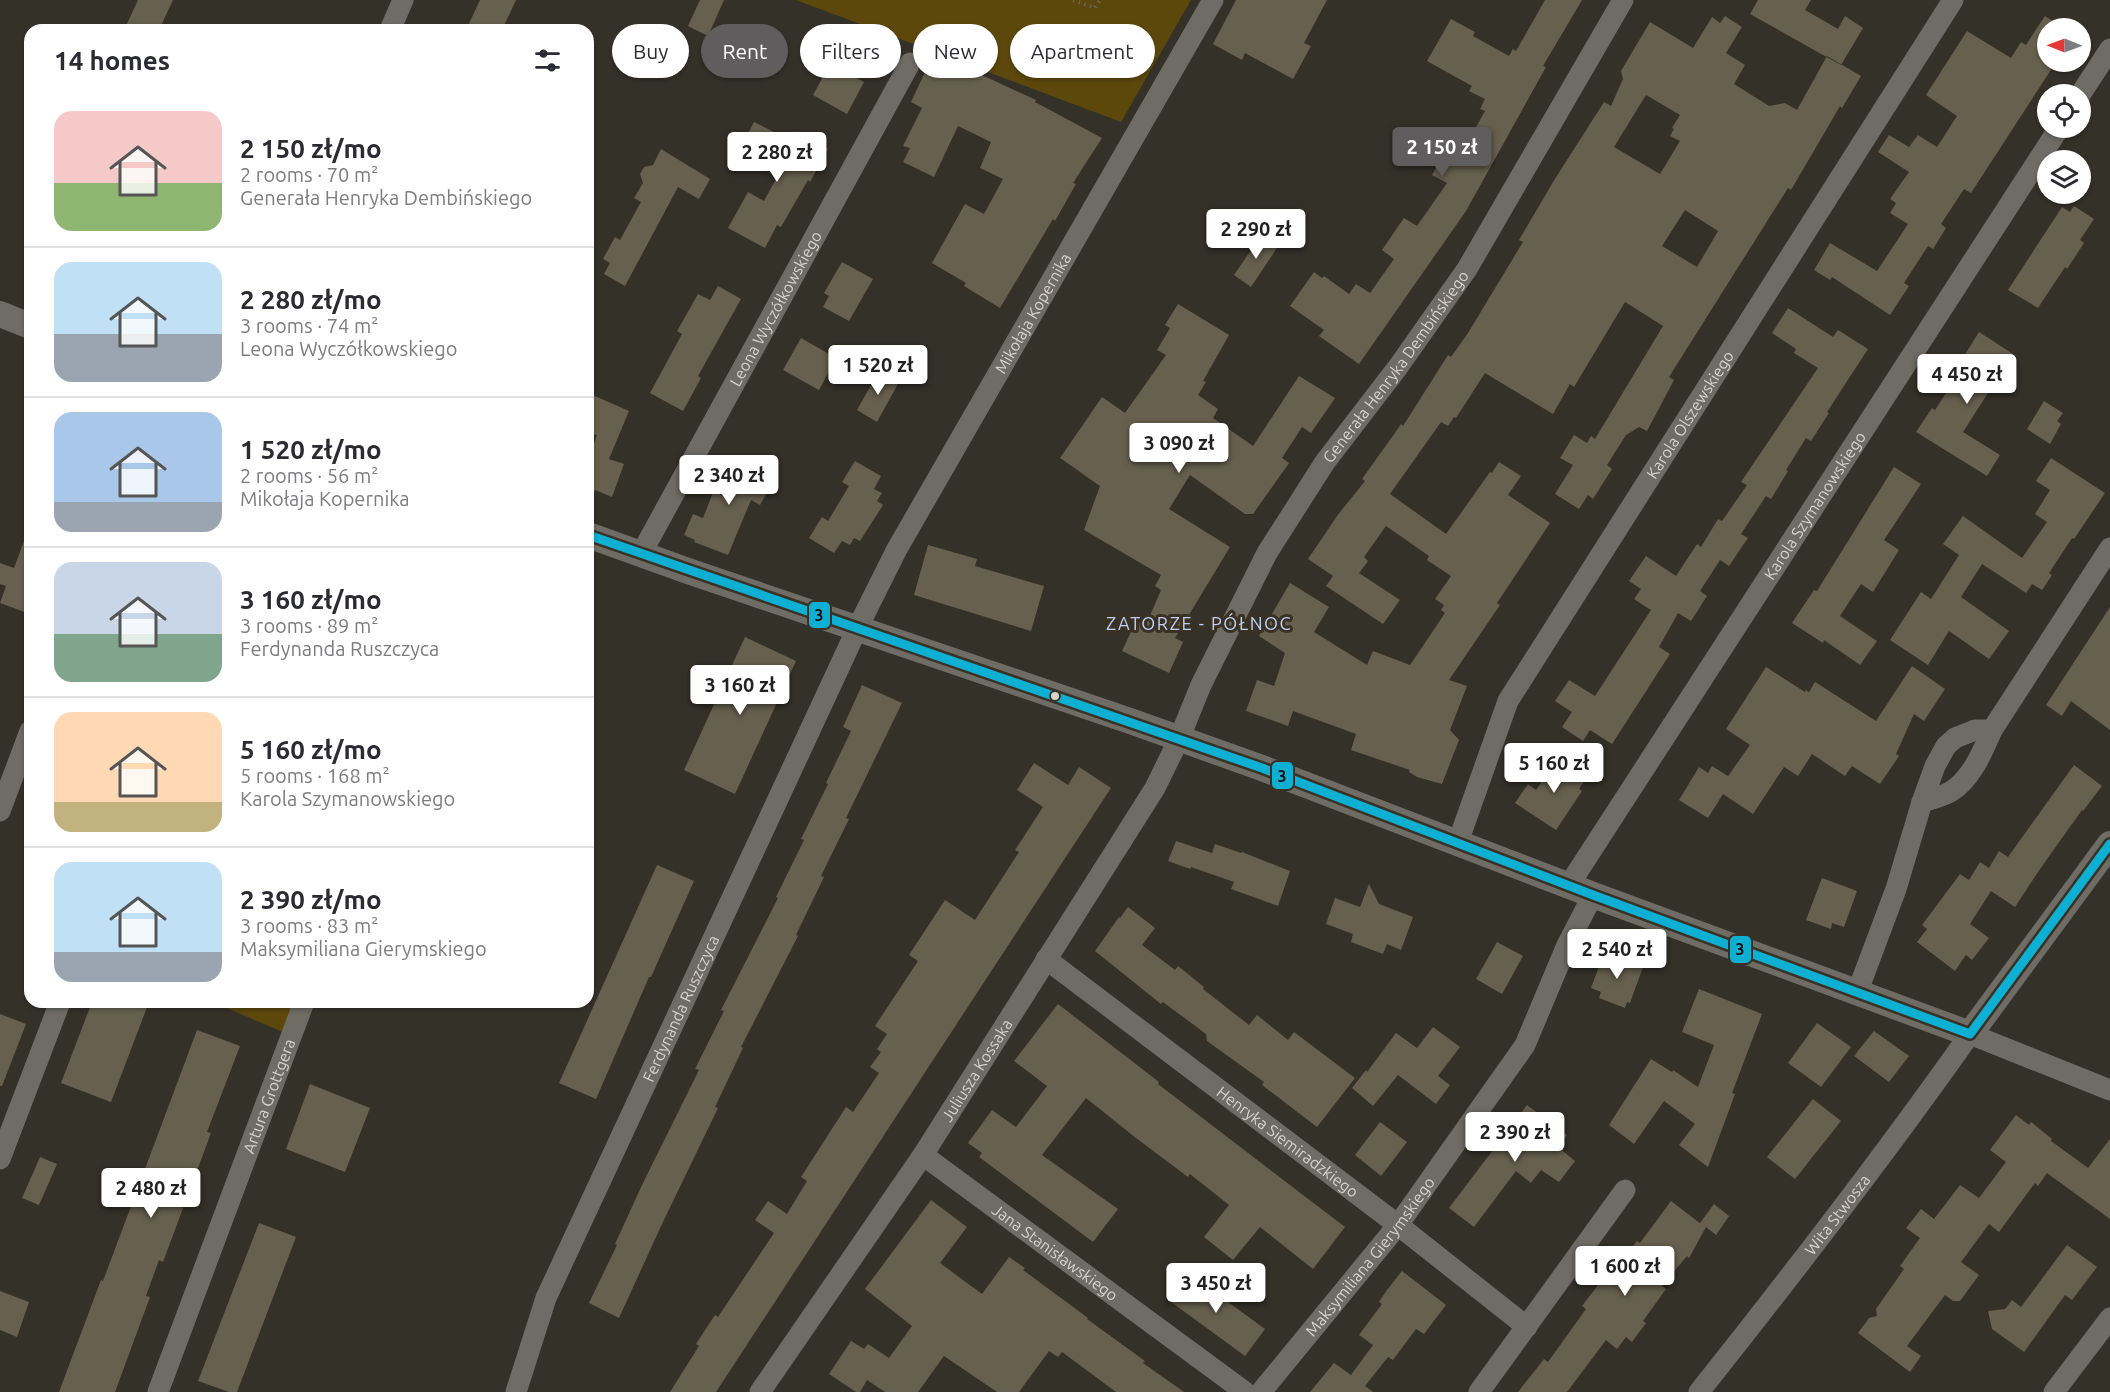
<!DOCTYPE html>
<html lang="en">
<head>
<meta charset="utf-8">
<style>
	:root { --surface:#fff; --page:#f2f2f3; --text:#2b2b33; --muted:#7c7c81; --line:#e1e1e2; --accent:#5f5d5e }
	body { margin:0; font-family:Ubuntu,sans-serif; background:var(--page); color:var(--text); height:100vh; display:flex; flex-direction:column; font-size:22px; white-space:nowrap }
	* { box-sizing:border-box; margin:0 }
	p { font-size:20px; color:var(--muted) }
	.icon { flex:none; width:33px; height:33px; fill:none; stroke:currentColor; stroke-width:2; stroke-linecap:round; stroke-linejoin:round }
	.map { position:relative; flex:1; overflow:hidden }
	.drawer { position:absolute; left:24px; top:24px; width:570px; height:984px; display:flex; flex-direction:column; background:var(--surface); border-radius:18px; box-shadow:0 2px 4px #0004 }
	.drawer>* { flex:none }
	.top-card { position:absolute; left:612px; top:24px; width:570px; height:54px; display:flex; gap:12px }
	.needle { width:39px; rotate:271deg }
	.tools { position:absolute; left:2037px; top:18px; display:grid; gap:12px }
	.tools a { display:grid; place-items:center; width:54px; height:54px; border-radius:50%; background:var(--surface); box-shadow:0 2px 4px #0004; font-size:30px }
	.price { position:absolute; translate:-50% -51px; padding:0 14px; border-radius:6px; background:#fff; color:#222; font-size:20px; line-height:39px; filter:drop-shadow(0 2px 3px #0008) }
	.price::after { content:''; position:absolute; left:50%; top:36px; width:18px; height:14px; margin-left:-9px; background:inherit; clip-path:polygon(0 0,100% 0,50% 100%) }
	.price.current { background:var(--accent); color:#fff }
	ul { padding:0; list-style:none }
	li { display:flex; align-items:center; gap:18px; height:150px; padding:0 30px }
	li+li { border-top:2px solid var(--line) }
	li span { display:grid; place-items:center; flex:none; width:168px; height:120px; border-radius:18px; color:#555 }
	li>.icon { margin-inline-start:auto }
	span .icon { width:72px; height:72px; fill:#fffc; stroke-width:1 }
	li b { font-size:26px }
	h2 { display:flex; justify-content:space-between; align-items:center; height:72px; padding:0 30px; font-size:26px }
	.tag { padding:0 21px; border-radius:27px; background:var(--surface); box-shadow:0 2px 4px #0004; font-size:21px; line-height:54px }
	.tag.current { background:var(--accent); color:#fff }
	.map>svg:first-child { display:block }
</style>
</head>
<body>
<div class="map">
<svg width="2110" height="1392" viewBox="0 0 2110 1392">
	<rect width="100%" height="100%" fill="#343129"/>
	<path fill="#5d480c" d="M796,0h395l-70,122z
		M213,1002h91l-12,34z"/>
	<path fill="#67604e" fill-rule="evenodd" d="M138,0h35l-14,30h-35z
		M480,0h36l-14,30h-36z
		M700,0h24l-16,36 -20,-10z
		M1236,0h91l-23,43 7,3 -18,33 -48,-26 -3,7 -29,-16z
		M1545,0h37l-39,66 3,1 -80,144 -107,153 -40,-28 5,-6 -34,-24 24,-34 8,6 2,-2 25,18 7,-10 14,9 24,-34 -12,-9 22,-32 13,8 30,-43 -15,-8 20,-36 13,8 20,-36 -5,-2 5,-10 -16,-8 3,-5 -45,-25 24,-42 24,13 -2,4 36,20 4,-7 3,2z
		M1758,0h53l-6,10 33,19 7,-13 18,12 -22,37 -91,-51z
		M1725,16l17,11 -16,26 19,12 -11,19 35,22 16,-3 12,7 30,-54 34,20 -19,32 -2,-2 -49,84 -3,-2 -119,189 5,3 -27,51 -8,-4 -13,8 -19,30 5,4 -19,30 -5,-4 -9,14 -24,-15 18,-29 -13,-7 14,-23 13,8 4,-7 4,3 68,-113 -38,-24 -51,85 -4,-3 -17,30 -68,-41 -29,45 -2,-1 -6,9 -7,-4 -51,72 56,40 44,-62 2,1 7,-11 22,14 -13,19 42,28 -53,80 3,2 -51,75 18,6 -17,44 9,10 -17,44 -25,-7 -8,-5 1,-2 -59,-20 5,-16 -63,-23 -5,15 -42,-15 11,-31 17,6 11,-33 -26,-17 31,-53 39,24 -15,25 53,33 6,-14 37,14 35,-52 -4,-3 3,-5 -9,-6 16,-23 -24,-16 2,-4 -43,-30 -22,31 4,4 -9,12 41,27 -17,24 -57,-38 7,-10 -25,-17 29,-43 28,-35 -3,-2 30,-42 9,-13 2,2 45,-71 3,2 17,-24 55,-91 -4,-2 34,-58 51,-80 7,4 12,-27 -2,-8 29,-49 43,26 19,-31 8,6zM1646,95l34,20 -8,13 2,1 -4,7 10,5 -20,33 -46,-27zM1685,210l33,21 -21,36 -35,-21z
		M2045,16l18,12h-15v34h8l-85,131 -7,-4 -23,35 5,4 -13,21 -5,-3 -24,37 5,3 -19,29 -58,-38 -2,3 -16,-10 16,-27 47,28 31,-47 -18,-11 6,-10 -6,-4 19,-27 -31,-20 11,-17 20,12 9,-12 19,12 20,-31 -31,-21 41,-64 44,27 10,-16 5,3z
		M934,53l102,47 -1,2 67,36 -29,45 3,1 -21,37 -2,-2 -53,89 -36,-22 2,-3 -34,-20 33,-59 19,10 19,-35 -23,-11 11,-26 -33,-16 -24,51 -31,-15 7,-14 -7,-2 19,-38 -11,-6z
		M830,64l34,18 -17,32 -34,-19z
		M754,122l38,19 5,-10 31,18 -18,33 -2,-2 -27,47 -4,-2 -12,23 -37,-20 20,-36 16,9 19,-35 -3,-1 2,-5 -38,-19z
		M661,149l49,30 -11,20 -21,-12 -53,99 -21,-12 6,-11 -7,-4 12,-22 5,3 21,-38 -7,-4 9,-15 -3,-9 4,-7 9,-2z
		M2074,206l20,13 -14,21 4,3 -17,26 -2,-2 -27,41 -30,-18 54,-83 8,5z
		M1262,234l17,11 -28,42 -17,-12z
		M842,262l31,17 -24,42 -26,-14 6,-11 -5,-3z
		M718,286l23,13 -43,77 3,2 -18,33 -33,-18 32,-59 -5,-3 21,-37 12,6z
		M1178,304l51,31 -26,46 3,1 -8,13 20,14 -5,9 40,28 46,-70 36,22 -24,35 -9,-6 -20,31 7,5 -36,51h-8l-55,-39 -21,34 61,38 -55,91 8,4 -14,31 -47,-22 14,-30 10,4 15,-35 -6,-4 6,-11 -77,-45 16,-44 -40,-28 42,-61 23,16 41,-58 -9,-5 13,-22 -5,-3z
		M1788,308l45,29 5,-7 30,19 -41,63 2,1 -18,28 -5,-3 -20,32 2,1 -17,28 -5,-3 -25,38 7,4 -19,28 -9,-6 -20,31 7,5 -16,25 -13,-8 -19,34 11,7 -58,90 -22,-14 -7,11 -21,-14 10,-15 -17,-11 14,-21 26,16 56,-86 -17,-11 7,-10 -12,-8 17,-25 30,20 21,-32 4,3 17,-28 4,2 25,-36 -6,-3 77,-114 -24,-15 2,-4 -24,-16z
		M1979,332l34,22 -50,78 37,23 -13,21 -71,-44 16,-24 3,2 25,-39 -4,-2z
		M801,338l35,20 -17,32 -36,-20z
		M879,371l20,11 -22,40 -20,-12z
		M588,393l41,18 -20,48 15,5 -12,33 -17,-7 -7,17v-56l3,1 6,-17 -9,-2z
		M2044,401l19,12 -6,8 4,3 -11,20 -23,-15z
		M733,456l41,24 -14,25 -9,-5 -23,55 -34,-13 1,-2 -11,-5 9,-21 10,4 11,-28z
		M2051,458l54,35 -31,46 -2,-1 -23,35 3,2 -10,15 -10,-6 -6,9 -44,-29 -21,33 48,34 -20,28 -40,-28 -21,34 -38,-25 31,-48 10,7 28,-44 -16,-11 20,-28 59,42 25,-36 -12,-8 15,-24 -14,-9z
		M855,461l26,15 -7,13 8,4 -5,8 6,4 -23,36 -6,-3 -4,7 -8,-4 -8,12 -25,-15 13,-21 6,4 21,-35 -7,-4z
		M1894,467l27,17 -37,56 15,10 -26,42 -12,-8 -21,32 37,25 -17,24 -36,-25 -1,3 -31,-20 22,-33 3,1z
		M28,530h2v84l-30,-11 6,-17 -6,-2v-21l14,5z
		M928,545l49,14 -2,7 69,20 -13,45 -117,-36z
		M2110,607v123l-39,-29 -9,15 -16,-11z
		M745,637l51,24 -61,133 -51,-24z
		M1912,666l33,23 -21,32 -10,-7 -18,40 3,2 -19,28 -28,-18 -7,10 -33,-22 -14,22 -14,-9 -31,47 -30,-20 -15,24 -29,-18 20,-33 9,6 4,-7 16,10 22,-31 -24,-16 40,-62 39,25 1,-2 3,2 6,-10 61,39z
		M862,685l40,18 -56,115 3,1 -28,57 3,1 -28,58 2,1 -57,111 2,1 -28,59 3,1 -56,116 -43,94 -30,-15 28,-58 -2,-1 27,-59 57,-115 -4,-1 29,-58 -3,-1 57,-112 -2,-1 28,-57 -3,-1 27,-55 -2,-1 25,-52 -8,-4z
		M1559,757l29,18 -9,14 3,2 -26,39 -41,-27 13,-19 8,6z
		M1034,763l34,22 11,-18 32,21 -395,604h-46l29,-46 -3,-2 19,-29 3,2 56,-84 -19,-13 13,-19 19,13 20,-33 -6,-4 45,-70 7,5 26,-39 -9,-6 11,-15 -4,-3 10,-15 -12,-8 43,-65 -9,-6 36,-55 30,20 44,-68 -4,-2 28,-43 -26,-17z
		M2074,765l28,21 -19,25 -1,-1 -42,59 -25,38 -24,-16 -21,33 19,14 -17,22 -6,-5 -11,16 -38,-29 10,-13 -5,-4 38,-51 9,6 11,-18 9,6 10,-17 9,6z
		M1176,841l36,12 3,-9 26,9 1,-1 48,19 -12,35 -47,-17 3,-7 -43,-15 -1,2 -22,-8z
		M657,865l37,16 -43,96h-2l-53,122 -37,-16z
		M1822,878l35,13 -13,36 -12,-4 -1,6 -25,-9z
		M1369,884l10,20 34,13 -12,33 -14,-6 -4,10 -32,-12 2,-8 -27,-10 9,-26 25,9z
		M1128,907l27,21 -13,17 33,25 3,-4 26,21 -1,2 46,36 8,-10 31,25 6,-8 61,46 -38,49 -55,-42 2,-3 -57,-41 -1,-7 -43,-32 -2,2 -66,-53 24,-34 1,1z
		M1497,942l26,14 -21,38 -26,-15z
		M1604,953l39,14 -13,36 -3,-1 -2,6 -26,-10 2,-6 -10,-4z
		M1699,989l63,25 -30,79 3,1 -27,73 -29,-22 16,-21 -31,-23 -30,43 -25,-19 42,-66 21,13 1,-2 25,17 16,-42 -32,-13z
		M92,1002h57l-38,100 -50,-19z
		M1058,1004l101,78 -1,2 187,143 -32,42 -53,-42 -27,33 -29,-23 25,-32 -39,-31 -2,3 -52,-39 -50,-40 -44,57 76,54 -25,33 -114,-85 3,-4 -14,-10 24,-33 24,17 31,-41 -33,-25z
		M0,1014l26,10 -24,62h-2z
		M1817,1023l34,24 -30,40 -33,-24z
		M1433,1027l27,20 -22,29 12,9 -14,19 -38,-29 -25,31 -21,-18 14,-18 1,2 29,-39 21,15z
		M197,1030l43,16 -33,86 4,1 -48,129 -4,-2 -13,36 4,1 -35,95h-56l42,-112 2,1z
		M1874,1031l35,25 -20,26 -35,-26z
		M310,1084l60,24 -25,64 -59,-23z
		M1813,1099l28,22 -46,58 -28,-22z
		M1527,1105l40,30 -9,12 17,14 -16,21 -18,-12 -10,13 -15,-12 -42,56 -25,-19z
		M2016,1115l13,10 2,-3 21,17 -1,2 37,27 22,-29v80l-63,-46 -9,13 -3,-3 -36,49 -10,-8 -28,38 18,13 -19,26h-7l-8,-6 -38,51 14,10 -11,16 -52,-39 11,-15 8,-2 -1,-7 28,-40 -4,-3 20,-28 -14,-10 15,-19 13,10 26,-34 19,13 27,-36 -16,-12z
		M1380,1122l27,20 -26,34 -26,-21z
		M40,1157l17,7 -18,41 -17,-7z
		M931,1200l36,27 -27,36 42,31 27,-37 16,11 -2,2 65,48 -1,1 58,42 -2,2 41,29h-68l-54,-40 -4,5 -9,-6 -30,41h-22l-53,-36 -26,36h-33l-18,-12 -7,12h-4l-27,-18 22,-33 13,8 4,-5 21,14 23,-32 -47,-37z
		M1671,1201l30,23 -1,-1 14,-19 15,12 -13,19 -10,-8 -17,31 -2,-2 -25,30 4,3 -23,32 3,2 -14,19 -6,-5 -9,12 -11,-9 -39,52h-49l26,-33 4,3 38,-53 -4,-3 23,-30 1,1 31,-36 3,2z
		M259,1223l37,14 -59,155h-8l-31,-11z
		M2067,1245l30,22 -25,33 -7,-5 -41,57 -32,-23 -4,-18 17,-2 7,-9 9,7z
		M1402,1271l44,34 -22,29 -8,-5 -23,31 -5,-3 -23,29 8,6h-63l24,-29 17,12 22,-30 -14,-10 23,-31 -3,-2 8,-12z
		M1187,1272l78,57 -20,27 -78,-57z
		M0,1291l29,11 -12,35 -17,-7z"/>
	<g fill="none" stroke-linecap="round" stroke-linejoin="round">
		<path stroke="#696760" stroke-width="4" stroke-dasharray="1.5 4.5" stroke-linecap="butt" d="M1073,0l22,8 5,-8"/>
		<g stroke="#6e6c65" stroke-width="21">
			<path d="M390,30l13,-30"/>
			<path d="M2080,95l30,-46"/>
			<path id="s1" d="M641,554l269,-491"/>
			<path d="M1922,802c9,-3 19,-5 28,-10 21,-12 33,-41 42,-62l118,-182"/>
			<path d="M0,811l30,-80"/>
			<path id="s2" d="M1458,842l50,-141 445,-701"/>
			<path id="s3" d="M1569,885l490,-757"/>
			<path id="s4" d="M1046,959l352,266 129,102"/>
			<path d="M1857,993l39,-104 26,-87 13,-36 11,-20 9,-8 20,-8h17"/>
			<path id="s5" d="M923,1155l322,237"/>
			<path d="M0,1159l60,-157"/>
			<path id="s6" d="M158,1392l146,-390"/>
			<path id="s7" d="M516,1392l30,-94 311,-669 40,-80 316,-549"/>
			<path id="s8" d="M760,1392l163,-237 232,-367 24,-49 22,-54 66,-132 58,-91 73,-95 69,-98 156,-269"/>
			<path id="s9" d="M1261,1392l137,-167 127,-180 42,-100 26,-50"/>
			<path d="M1479,1392l146,-202"/>
			<path id="s10" d="M1699,1392c93,-117 185,-236 271,-358l140,56"/>
			<path d="M2054,1392l56,-74"/>
		</g>
		<path stroke="#6e6c65" stroke-width="26" d="M0,314l30,12
			M588,535l100,36 445,151 129,46 331,127 377,139 140,-190"/>
		<defs>
			<path id="bus-1" d="M588,535l674,233 331,127 377,139
				M1970,1034l140,-190"/>
		</defs>
		<use href="#bus-1" stroke="#393224" stroke-width="14"/>
		<use href="#bus-1" stroke="#0dafd3" stroke-width="9"/>
	</g>
	<circle fill="#d8d4cb" stroke="#393224" stroke-width="2" cx="1055" cy="696" r="5"/>
	<g text-anchor="middle" stroke-width="6" stroke-linejoin="round" paint-order="stroke">
		<g font-size="16" fill="#d8d4cb" stroke="#393224">
			<text dy="6" stroke="none"><textPath href="#s1" startOffset="280">Leona Wyczółkowskiego</textPath></text>
			<text dy="6" stroke="none"><textPath href="#s7" startOffset="1198">Mikołaja Kopernika</textPath></text>
			<text dy="6" stroke="none"><textPath href="#s8" startOffset="1209">Generała Henryka Dembińskiego</textPath></text>
			<text dy="6" stroke="none"><textPath href="#s2" startOffset="489">Karola Olszewskiego</textPath></text>
			<text dy="6" stroke="none"><textPath href="#s3" startOffset="452">Karola Szymanowskiego</textPath></text>
			<text dy="6" stroke="none"><textPath href="#s7" startOffset="418">Ferdynanda Ruszczyca</textPath></text>
			<text dy="6" stroke="none"><textPath href="#s8" startOffset="388">Juliusza Kossaka</textPath></text>
			<text dy="6" stroke="none"><textPath href="#s6" startOffset="316">Artura Grottgera</textPath></text>
			<text dy="6" stroke="none"><textPath href="#s4" startOffset="303">Henryka Siemiradzkiego</textPath></text>
			<text dy="6" stroke="none"><textPath href="#s10" startOffset="225">Wita Stwosza</textPath></text>
			<text dy="6" stroke="none"><textPath href="#s5" startOffset="164">Jana Stanisławskiego</textPath></text>
			<text dy="6" stroke="none"><textPath href="#s9" startOffset="174">Maksymiliana Gierymskiego</textPath></text>
		</g>
		<g font-size="18" letter-spacing="1.5" fill="#bfd0f8" stroke="#393224">
			<text x="1199" y="630">ZATORZE - PÓŁNOC</text>
		</g>
	</g>
	<g stroke="#393224" stroke-width="2">
		<rect x="808" y="601" width="23" height="28" rx="6" fill="#0dafd3"/>
		<rect x="1271" y="761" width="23" height="29" rx="6" fill="#0dafd3"/>
		<rect x="1729" y="935" width="23" height="29" rx="6" fill="#0dafd3"/>
	</g>
	<g font-size="16" text-anchor="middle" font-weight="bold" fill="#111">
		<text x="819" y="621">3</text>
		<text x="1282" y="782">3</text>
		<text x="1740" y="955">3</text>
	</g>
</svg>
<div class="tools">
<a><svg class="needle" viewBox="-14 -14 28 28"><path d="M0-13l5 13h-10z" fill="#e53935"/><path d="M0 13l5-13h-10z" fill="#7c7c81"/></svg></a>
<a><svg class="icon" aria-label="locate" viewBox="0 0 24 24"><circle cx="12" cy="12" r="6"/><path d="M12 2v4M12 18v4M2 12h4M18 12h4"/></svg></a>
<a><svg class="icon" aria-label="layers" viewBox="0 0 24 24"><path d="M12 4l9 5-9 5-9-5zM3 14l9 5 9-5"/></svg></a>
</div>
<b class="price current" style="left:1442px;top:178px">2 150 zł</b>
<b class="price" style="left:777px;top:183px">2 280 zł</b>
<b class="price" style="left:1256px;top:260px">2 290 zł</b>
<b class="price" style="left:878px;top:396px">1 520 zł</b>
<b class="price" style="left:1967px;top:405px">4 450 zł</b>
<b class="price" style="left:1179px;top:474px">3 090 zł</b>
<b class="price" style="left:729px;top:506px">2 340 zł</b>
<b class="price" style="left:740px;top:716px">3 160 zł</b>
<b class="price" style="left:1554px;top:794px">5 160 zł</b>
<b class="price" style="left:1617px;top:980px">2 540 zł</b>
<b class="price" style="left:1515px;top:1163px">2 390 zł</b>
<b class="price" style="left:151px;top:1219px">2 480 zł</b>
<b class="price" style="left:1625px;top:1297px">1 600 zł</b>
<b class="price" style="left:1216px;top:1314px">3 450 zł</b>
<div class="top-card">
<a class="tag">Buy</a>
<a class="tag current">Rent</a>
<a class="tag">Filters</a>
<a class="tag">New</a>
<a class="tag">Apartment</a>
</div>
<section class="drawer">
<h2>14 homes<svg class="icon" aria-label="filters" viewBox="0 0 24 24"><path d="M4 7h16M4 17h16"/><circle cx="9" cy="7" r="2"/><circle cx="15" cy="17" r="2"/></svg></h2>
<ul>
<li><span style="background:linear-gradient(#f6c9c9 60%,#8fb573 0)"><svg class="icon" aria-label="home" viewBox="0 0 24 24"><path d="M3 11l9-7 9 7M6 9v11h12V9"/></svg></span><div><b>2 150 zł/mo</b><p>2 rooms · 70 m²</p><p>Generała Henryka Dembińskiego</p></div></li>
<li><span style="background:linear-gradient(#bfe0f5 60%,#9aa5b1 0)"><svg class="icon" aria-label="home" viewBox="0 0 24 24"><path d="M3 11l9-7 9 7M6 9v11h12V9"/></svg></span><div><b>2 280 zł/mo</b><p>3 rooms · 74 m²</p><p>Leona Wyczółkowskiego</p></div></li>
<li><span style="background:linear-gradient(#a9c7e8 75%,#9aa5b1 0)"><svg class="icon" aria-label="home" viewBox="0 0 24 24"><path d="M3 11l9-7 9 7M6 9v11h12V9"/></svg></span><div><b>1 520 zł/mo</b><p>2 rooms · 56 m²</p><p>Mikołaja Kopernika</p></div></li>
<li><span style="background:linear-gradient(#c9d6e8 60%,#7fa58c 0)"><svg class="icon" aria-label="home" viewBox="0 0 24 24"><path d="M3 11l9-7 9 7M6 9v11h12V9"/></svg></span><div><b>3 160 zł/mo</b><p>3 rooms · 89 m²</p><p>Ferdynanda Ruszczyca</p></div></li>
<li><span style="background:linear-gradient(#ffd9b3 75%,#c2b280 0)"><svg class="icon" aria-label="home" viewBox="0 0 24 24"><path d="M3 11l9-7 9 7M6 9v11h12V9"/></svg></span><div><b>5 160 zł/mo</b><p>5 rooms · 168 m²</p><p>Karola Szymanowskiego</p></div></li>
<li><span style="background:linear-gradient(#bfe0f5 75%,#9aa5b1 0)"><svg class="icon" aria-label="home" viewBox="0 0 24 24"><path d="M3 11l9-7 9 7M6 9v11h12V9"/></svg></span><div><b>2 390 zł/mo</b><p>3 rooms · 83 m²</p><p>Maksymiliana Gierymskiego</p></div></li>
</ul>
</section>
</div>
</body>
</html>
